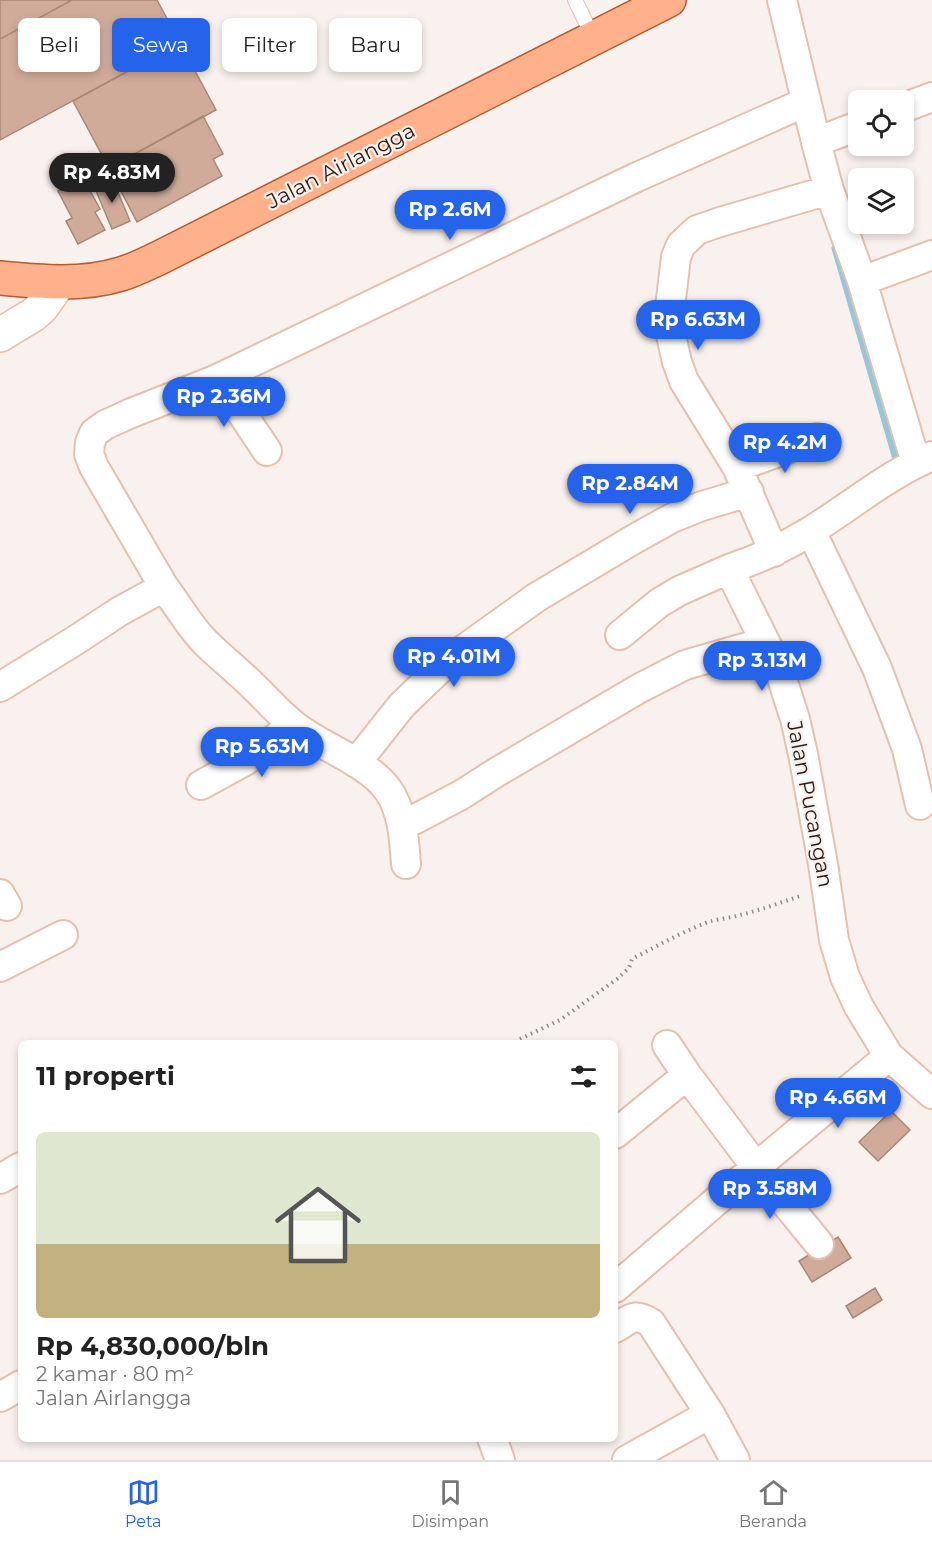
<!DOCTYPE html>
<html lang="id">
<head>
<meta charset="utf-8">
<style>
	:root { --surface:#fff; --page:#f2f2f2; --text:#222; --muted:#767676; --line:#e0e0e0; --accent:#2563eb }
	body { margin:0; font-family:Montserrat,sans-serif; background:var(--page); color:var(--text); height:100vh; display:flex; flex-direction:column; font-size:22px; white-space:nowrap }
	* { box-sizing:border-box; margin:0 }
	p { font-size:20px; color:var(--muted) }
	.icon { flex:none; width:33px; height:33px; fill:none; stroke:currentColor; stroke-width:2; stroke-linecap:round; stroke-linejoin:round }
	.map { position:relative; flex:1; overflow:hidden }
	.drawer { position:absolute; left:18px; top:1040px; width:600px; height:402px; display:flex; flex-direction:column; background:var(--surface); border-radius:9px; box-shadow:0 3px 9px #0003 }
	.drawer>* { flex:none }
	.top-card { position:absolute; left:18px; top:18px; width:600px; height:54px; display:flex; gap:12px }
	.buttons { position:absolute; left:848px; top:90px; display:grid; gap:12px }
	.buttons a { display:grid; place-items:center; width:66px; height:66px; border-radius:9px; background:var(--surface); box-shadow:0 3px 9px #0003; font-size:30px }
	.price { position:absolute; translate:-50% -51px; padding:0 14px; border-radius:21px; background:var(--accent); color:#fff; font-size:20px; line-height:39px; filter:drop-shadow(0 2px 3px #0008) }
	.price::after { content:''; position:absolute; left:50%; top:36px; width:18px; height:14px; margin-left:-9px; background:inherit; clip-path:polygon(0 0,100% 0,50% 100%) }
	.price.on { background:#222; color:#fff }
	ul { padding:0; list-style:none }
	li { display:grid; align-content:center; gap:12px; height:318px; padding:0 18px }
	li span { display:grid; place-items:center; height:186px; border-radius:9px; color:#555 }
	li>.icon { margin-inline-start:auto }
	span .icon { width:108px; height:108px; fill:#fffc; stroke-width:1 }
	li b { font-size:26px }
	h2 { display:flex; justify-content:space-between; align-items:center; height:72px; padding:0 18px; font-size:26px }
	.tag { padding:0 21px; border-radius:9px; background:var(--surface); box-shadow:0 3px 9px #0003; font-size:21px; line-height:54px }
	.tag.on { background:var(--accent); color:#fff }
	.tab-bar { display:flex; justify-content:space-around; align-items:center; height:84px; border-top:2px solid var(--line); background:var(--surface); font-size:16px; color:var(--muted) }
	.tab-bar a { display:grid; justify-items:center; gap:3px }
	.tab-bar .on { color:var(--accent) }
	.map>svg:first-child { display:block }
</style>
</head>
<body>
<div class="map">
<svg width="932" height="1460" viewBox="0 0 932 1460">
	<rect width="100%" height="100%" fill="#f9f1ee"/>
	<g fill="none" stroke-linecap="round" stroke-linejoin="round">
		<path stroke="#95c6d9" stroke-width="7" d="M835,248l61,211"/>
	</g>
	<path fill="#d0ab9a" stroke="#a98675" stroke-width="1.5" d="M0,0h72l-72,39z
		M72,0h85l23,43 -180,97v-101z
		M180,43l36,67 -107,58 -36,-67z
		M203,116l20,38 -10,5 9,17 -85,46 -28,-54z
		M83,178l17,31 -5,3 10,18 -27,14 -12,-23 6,-3 -14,-27z
		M112,178l18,43 -18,8 -18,-43z
		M891,1111l19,19 -32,31 -19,-19z
		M838,1237l13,21 -39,24 -13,-21z
		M875,1288l7,12 -29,18 -7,-12z"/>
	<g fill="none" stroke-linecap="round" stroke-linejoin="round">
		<defs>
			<path id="lane" d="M575,0l19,39"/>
			<path id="street" d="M782,0l34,142 13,48 33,91 54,182
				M903,108l29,-11
				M816,142l42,-16
				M862,281l70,-26
				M215,380l16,17 36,54
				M932,456c-45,19 -82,51 -123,76 -26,16 -50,27 -80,37l51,103 15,47 8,35 20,110 11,76 11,37 14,30 30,49 43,38
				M737,467l80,-29
				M811,531l66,137 30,81 13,56
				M774,552l-37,-85 -53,-86 -7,-19 -7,-31v-23l6,-51 5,-12 16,-15 23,-8 109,-32
				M164,587c13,17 26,40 41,55 15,15 32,28 47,43 14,13 27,29 43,41 28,22 73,36 93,64 15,21 16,49 18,74
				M620,635l39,-32 20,-12 50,-22
				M0,687l76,-47 44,-29 44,-24 -70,-120 -5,-13 1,-11 4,-10 11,-8 24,-11 86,-34 422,-203 169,-75
				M356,763l46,-58 47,-45 88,-63 99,-59 36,-20 30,-12 47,-14
				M201,785l44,-24 48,-36
				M402,826l59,-31 36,-23 143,-84 45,-23 80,-23
				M0,894l7,12
				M0,967l63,-32
				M667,1045l20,30
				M615,1134l72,-59 69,92 63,77
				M0,1179l21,-12
				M615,1288l141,-121 133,-111
				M615,1328c16,-9 19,-16 36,-5l59,91 25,46
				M0,1397l21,-12
				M492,1438l8,22
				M627,1460l83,-46"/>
			<path id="secondary" d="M0,335l33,-20 9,-8 17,-24"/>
			<path id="primary" d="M0,278c41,4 82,8 121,-4 14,-4 27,-11 40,-17l508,-257"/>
		</defs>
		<use href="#lane" stroke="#e5c0ae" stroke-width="16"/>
		<use href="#street" stroke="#e5c0ae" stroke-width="32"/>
		<use href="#secondary" stroke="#e5c0ae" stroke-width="36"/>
		<use href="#primary" stroke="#b45b30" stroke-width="36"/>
		<path stroke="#958a85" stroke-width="4" stroke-dasharray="1.5 4.5" stroke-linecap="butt" d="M520,1039l40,-19 57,-41 12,-11 3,-9c25,-13 50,-27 76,-37 10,-3 22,-4 32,-7 21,-5 42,-13 63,-20"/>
		<use href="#lane" stroke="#fff" stroke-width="14"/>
		<use href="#street" stroke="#fff" stroke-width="28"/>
		<use href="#secondary" stroke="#fff" stroke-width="33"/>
		<use href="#primary" stroke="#ffb18b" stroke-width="33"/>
	</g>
	<g text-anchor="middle" stroke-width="4.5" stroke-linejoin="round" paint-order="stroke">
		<g font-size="21" fill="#2a1c15" stroke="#f9f1ee">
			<text transform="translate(341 166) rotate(-27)" y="7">Jalan Airlangga</text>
			<text transform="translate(810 804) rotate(79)" y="7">Jalan Pucangan</text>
		</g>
	</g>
</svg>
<div class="buttons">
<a><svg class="icon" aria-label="locate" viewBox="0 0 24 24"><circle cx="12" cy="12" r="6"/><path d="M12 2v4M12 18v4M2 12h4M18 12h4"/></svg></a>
<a><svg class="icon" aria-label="layers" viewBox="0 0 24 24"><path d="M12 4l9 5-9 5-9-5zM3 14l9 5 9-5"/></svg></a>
</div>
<b class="price on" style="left:112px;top:204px">Rp 4.83M</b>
<b class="price" style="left:450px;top:241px">Rp 2.6M</b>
<b class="price" style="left:698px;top:351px">Rp 6.63M</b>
<b class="price" style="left:224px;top:428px">Rp 2.36M</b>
<b class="price" style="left:785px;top:474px">Rp 4.2M</b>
<b class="price" style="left:630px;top:515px">Rp 2.84M</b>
<b class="price" style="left:454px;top:688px">Rp 4.01M</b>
<b class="price" style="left:762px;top:692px">Rp 3.13M</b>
<b class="price" style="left:262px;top:778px">Rp 5.63M</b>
<b class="price" style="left:838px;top:1129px">Rp 4.66M</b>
<b class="price" style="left:770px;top:1220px">Rp 3.58M</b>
<div class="top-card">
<a class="tag">Beli</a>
<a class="tag on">Sewa</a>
<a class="tag">Filter</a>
<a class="tag">Baru</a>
</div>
<section class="drawer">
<h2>11 properti<svg class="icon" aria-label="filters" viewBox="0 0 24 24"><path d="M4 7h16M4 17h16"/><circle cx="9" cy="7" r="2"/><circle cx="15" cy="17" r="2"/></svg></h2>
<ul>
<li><span style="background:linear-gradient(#dfe7d0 60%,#c2b280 0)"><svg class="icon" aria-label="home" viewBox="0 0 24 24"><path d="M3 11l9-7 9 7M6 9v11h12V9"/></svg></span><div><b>Rp 4,830,000/bln</b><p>2 kamar · 80 m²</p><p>Jalan Airlangga</p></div></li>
</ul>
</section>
</div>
<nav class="tab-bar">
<a class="on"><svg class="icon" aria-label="map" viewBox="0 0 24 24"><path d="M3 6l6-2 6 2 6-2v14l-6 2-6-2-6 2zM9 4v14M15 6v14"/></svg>Peta</a>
<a><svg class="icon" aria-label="saved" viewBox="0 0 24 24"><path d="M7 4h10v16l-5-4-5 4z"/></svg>Disimpan</a>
<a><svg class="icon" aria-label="home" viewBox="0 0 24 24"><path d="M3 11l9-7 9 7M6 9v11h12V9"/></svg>Beranda</a>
</nav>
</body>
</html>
